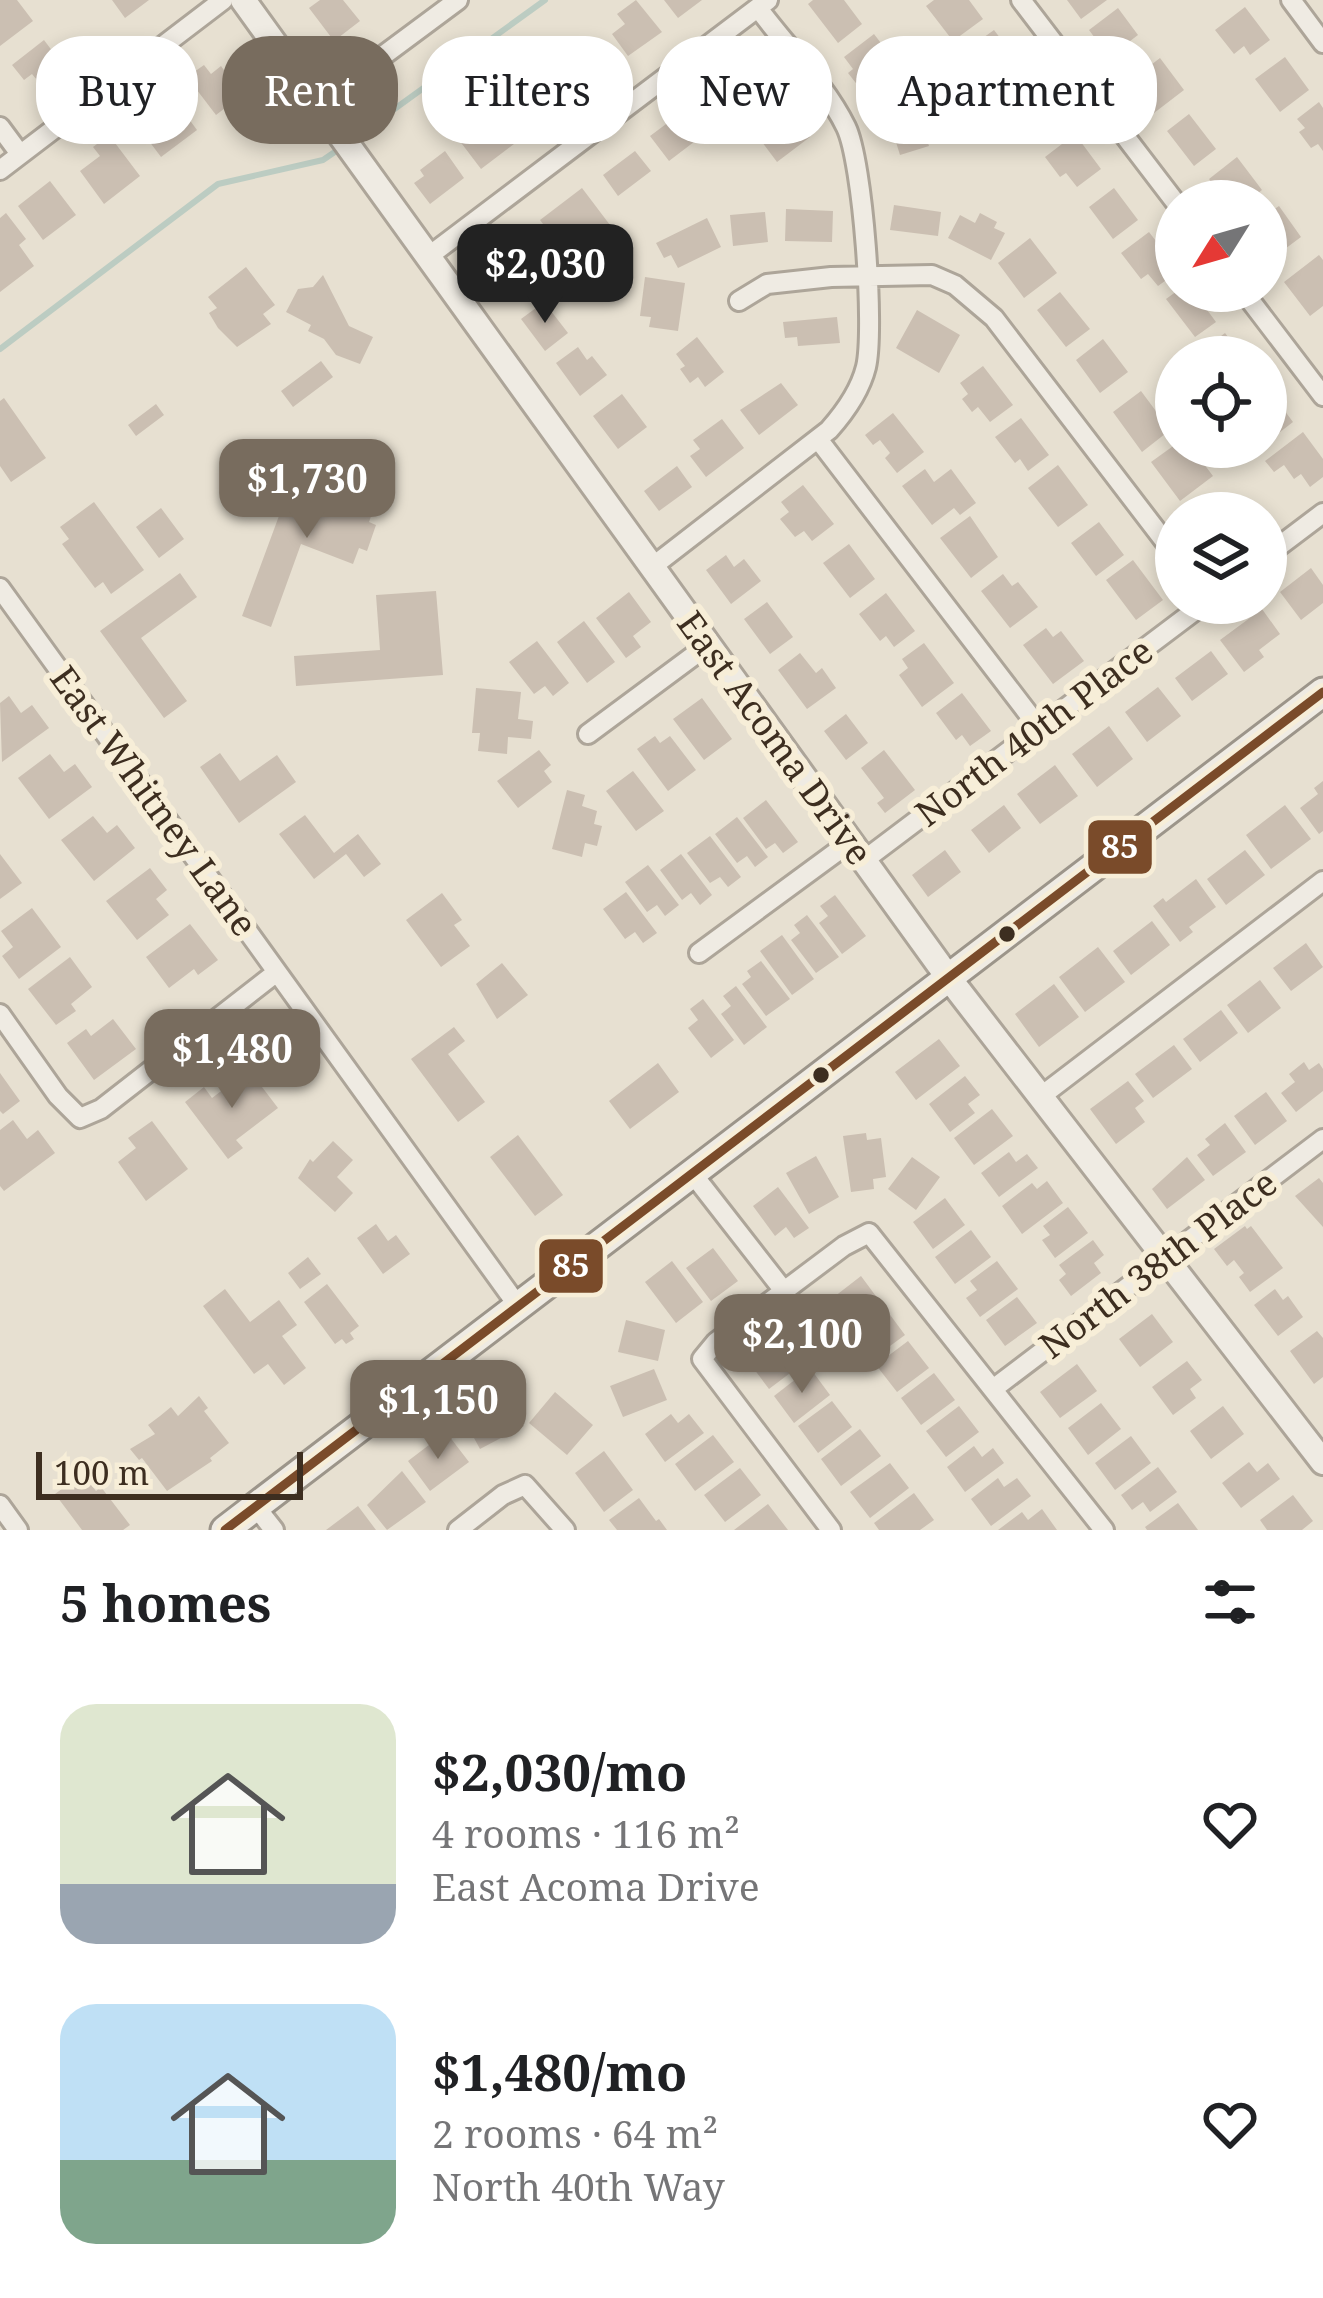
<!DOCTYPE html>
<html lang="en">
<head>
<meta charset="utf-8">
<style>
	:root { --surface:#fff; --page:#f6f6f6; --text:#202124; --muted:#757577; --accent:#786c5e }
	body { margin:0; font-family:"Noto Serif",serif; background:var(--page); color:var(--text); height:100vh; display:flex; flex-direction:column; font-size:45px; white-space:nowrap }
	* { box-sizing:border-box; margin:0 }
	p { font-size:39px; color:var(--muted) }
	.icon { flex:none; width:66px; height:66px; fill:none; stroke:currentColor; stroke-width:2; stroke-linecap:round; stroke-linejoin:round }
	.map { position:relative; height:1530px; overflow:hidden }
	.panel { display:flex; flex-direction:column; background:var(--surface); flex:1 }
	.panel>* { flex:none }
	.banner { position:absolute; left:36px; top:36px; width:1251px; height:108px; display:flex; gap:24px }
	.needle { width:78px; rotate:233deg }
	.buttons { position:absolute; left:1155px; top:180px; display:grid; gap:24px }
	.buttons a { display:grid; place-items:center; width:132px; height:132px; border-radius:50%; background:var(--surface); box-shadow:0 6px 18px #0003; font-size:60px }
	.scale { position:absolute; left:36px; bottom:30px; width:267px; box-sizing:border-box; padding-left:12px; border:6px solid #3d2e20; border-top:0; font-size:33px; line-height:42px; white-space:nowrap; color:#3d2e20; -webkit-text-stroke:9px #f7eed8; paint-order:stroke }
	.price { position:absolute; translate:-50% -102px; padding:0 27px; border-radius:24px; background:var(--accent); color:#fff; font-size:39px; line-height:78px; filter:drop-shadow(0 3px 6px #0008) }
	.price::after { content:''; position:absolute; left:50%; top:72px; width:36px; height:27px; margin-left:-18px; background:inherit; clip-path:polygon(0 0,100% 0,50% 100%) }
	.price.current { background:#222; color:#fff }
	ul { padding:0; list-style:none }
	li { display:flex; align-items:center; gap:36px; height:300px; padding:0 60px }
	li span { display:grid; place-items:center; flex:none; width:336px; height:240px; border-radius:36px; color:#555 }
	li>.icon { margin-inline-start:auto }
	span .icon { width:144px; height:144px; fill:#fffc; stroke-width:1 }
	li b { font-size:51px }
	h2 { display:flex; justify-content:space-between; align-items:center; height:144px; padding:0 60px; font-size:51px }
	.tag { padding:0 42px; border-radius:48px; background:var(--surface); box-shadow:0 6px 18px #0003; font-size:42px; line-height:108px }
	.tag.current { background:var(--accent); color:#fff }
	.map>svg:first-child { display:block }
</style>
</head>
<body>
<div class="map">
<svg width="1323" height="1530" viewBox="0 0 1323 1530">
	<rect width="100%" height="100%" fill="#e7e0d1"/>
	<g fill="none" stroke-linecap="round" stroke-linejoin="round">
		<path stroke="#bcccc2" stroke-width="6" d="M353,139l192,-139
			M0,349l218,-165 105,-24 19,-13"/>
	</g>
	<path fill="#cbbfb2" d="M0,0h17l16,21 -33,25z
		M112,0h37l-24,18z
		M320,0h23l17,21 -26,20 -25,-33z
		M636,0l26,32 -34,24 -16,-22 13,-10 -8,-10z
		M664,0h38l-24,18z
		M813,0h31l18,24 -24,19 -30,-39z
		M934,0h35l14,19 -30,22 -27,-35z
		M1067,0h40l-26,19z
		M1245,7l25,33 -20,15 -6,-9 -10,8 -19,-24z
		M1118,8l20,27 -29,22 -20,-27z
		M994,30l29,38 -21,15 -8,-11 -6,4 -13,-17 6,-4 -8,-10z
		M874,34l29,38 -29,22 -9,-12 -6,5 -11,-14 5,-4 -9,-12z
		M44,40l21,28 -23,18 -10,-12 -8,6 -12,-15z
		M602,44l16,21 -38,29 -16,-21 14,-10 -5,-7 13,-10 5,6z
		M745,54l29,38 -21,16 -9,-11 -6,5 -10,-14 5,-5 -9,-12z
		M1285,57l24,33 -29,22 -25,-33z
		M1160,58l24,32 -30,23 -24,-32z
		M204,65l7,9 10,-8 21,29 -26,20 -29,-38z
		M537,80l7,8 9,-6 16,21 -39,29 -15,-21 14,-11 -7,-9z
		M1036,87l24,32 -20,15 -7,-10 -5,4 -11,-14 5,-4 -6,-8z
		M168,91l29,39 -36,27 -21,-28 16,-11 -9,-12z
		M923,95l11,33 -10,3 5,15 -29,9 -15,-48z
		M780,97l30,40 -33,25 -30,-40z
		M1319,102l4,6v43l-5,-7 -7,4 -12,-16 6,-4 -8,-9z
		M689,107l18,25 -38,29 -19,-25z
		M487,109l27,35 -33,25 -22,-29 12,-9 -5,-6z
		M1189,114l27,35 -22,17 -27,-35z
		M1075,134l26,35 -24,18 -11,-14 -6,4 -15,-20z
		M109,135l31,41 -36,28 -24,-33 20,-15 -7,-9z
		M445,151l19,27 -34,26 -16,-21 10,-7 -4,-6z
		M635,151l16,20 -33,25 -15,-21z
		M1237,157l25,33 -14,11h-22l-17,-22z
		M50,181l26,34 -33,25 -25,-34z
		M582,188l28,37 -42,32 -28,-37z
		M1114,188l24,32 -25,19 -24,-32z
		M894,205l47,7 -3,24 -48,-6z
		M1279,206l22,31 -35,26v-48z
		M786,209l47,2 -1,31 -47,-1z
		M765,212l3,30 -35,4 -3,-31z
		M6,213l20,26 -7,6 15,21 -34,26v-74z
		M980,213l17,9 -3,6 11,5 -14,27 -43,-22 12,-23 15,8z
		M707,218l14,29 -43,21 -7,-13 -7,3 -8,-15z
		M519,226l11,15 -13,11 17,22 -27,21 -26,-40z
		M1149,232l27,35v6l-18,13 -10,-12 -7,5 -20,-26z
		M1030,238l27,35 -33,25 -26,-35z
		M1319,255l4,5v46l-13,10 -26,-34z
		M246,267l29,38 -12,9 8,10 -34,23 -19,-19 -9,-15 8,-5 -9,-11z
		M323,275l26,51 24,11 -13,27 -24,-9 -12,-16 -16,-8 3,-6 -25,-13 12,-23 15,-2z
		M645,277l40,6 -7,48 -29,-4 2,-10 -11,-1z
		M1177,291h16l23,31 -21,15 -29,-38z
		M1060,292l30,37 -24,18 -29,-37z
		M544,302l24,31 -23,18 -24,-32z
		M917,310l43,25 -21,38 -43,-25z
		M837,317l3,26 -42,3 -1,-9 -12,1 -2,-16z
		M1225,333l19,24h-35l-5,-8z
		M697,337l27,35 -19,15 -7,-10 -8,6 -10,-14 5,-3 -9,-12z
		M1103,339l25,33 -28,21 -24,-33z
		M578,347l9,13 5,-4 15,19 -27,21 -24,-33z
		M321,361l12,16 -40,30 -12,-16z
		M983,366l30,39 -23,17 -12,-15 -6,5 -10,-13 6,-5 -8,-11z
		M781,383l17,22 -39,30 -19,-25z
		M1266,386l27,36 -22,17 -5,-6z
		M1141,391l29,39 -28,22 -29,-40z
		M622,394l25,33 -29,22 -25,-33z
		M4,398l42,60 -35,24 -11,-16v-65z
		M156,404l8,11 -28,21 -8,-11z
		M893,413l31,39 -27,21 -12,-15 5,-5 -10,-13 -7,5 -8,-10z
		M1021,418l28,37 -21,16 -8,-12 -5,4 -20,-26z
		M722,419l22,29 -38,29 -16,-21 10,-7 -7,-9z
		M1303,432l20,27v18l-13,10 -9,-13 -7,5 -10,-14 -10,7 -9,-11z
		M1176,444v3h15l22,29 -33,25 -29,-39z
		M1058,465l30,40 -30,22 -30,-39z
		M677,466l15,21 -33,24 -15,-20z
		M925,469l9,13 17,-13 25,34 -16,12 -6,-7 -22,17 -30,-39z
		M293,478l81,30 -5,14 7,3 -9,26 -8,-3 -6,16 -52,-20 -30,83 -29,-11z
		M803,485l31,39 -22,17 -8,-10 -9,6 -15,-18 9,-7 -8,-10z
		M1216,498l8,11 4,-4 6,8h-38z
		M94,502l50,68 -33,24 -8,-12 -8,6 -33,-44 7,-5 -9,-12z
		M161,508l23,31 -25,19 -23,-31z
		M970,516l28,41 -27,21 -31,-40z
		M1099,522l25,33 -28,21 -25,-33z
		M849,544l26,35 -25,19 -27,-35z
		M726,555l8,12 10,-8 17,22 -30,23 -25,-34z
		M1133,560l30,40 -27,20 -30,-40z
		M1311,568l12,17v18l-22,17 -21,-28z
		M180,573l17,24 -56,41 46,63 -23,17 -64,-87z
		M1003,574l9,12 6,-4 20,25 -28,21 -29,-37z
		M436,591l7,84 -147,11 -2,-30 86,-6 -4,-55z
		M629,592l22,30 -18,14 8,11 -15,11 -30,-40z
		M886,593l29,38 -21,16 -8,-11 -6,5 -21,-27z
		M767,602l26,35 -23,17 -26,-35z
		M1262,609l18,25 -21,16 5,7 -20,15 -24,-32z
		M584,621l31,41 -28,21 -30,-41z
		M1046,628l7,9 8,-6 23,30 -31,23 -30,-39z
		M537,641l32,42 -16,13 -8,-10 -11,8 -25,-32z
		M924,643l30,40 -32,24 -23,-32 9,-7 -6,-9z
		M1211,651l17,23 -36,27 -17,-23z
		M800,653l16,20 6,-5 14,20 -29,21 -29,-39z
		M1158,687l23,29 -34,26 -22,-30z
		M476,688l45,4 -3,27 15,2 -2,18 -23,-2 -1,17 -29,-3 2,-18h-8z
		M962,693l29,38 -21,15 -8,-11 -6,5 -20,-27z
		M9,696l12,17 11,-8 17,23 -47,34 -2,-59z
		M702,698l30,41 -28,21 -31,-41z
		M846,714l22,29 -22,17 -22,-29z
		M1109,726l24,33 -36,28 -25,-33z
		M655,736l5,7 10,-7 26,34 -28,21 -31,-42z
		M539,750l12,15 -7,6 8,11 -34,26 -21,-27z
		M884,750l31,40 -30,23 -8,-10 7,-5 -23,-30z
		M220,753l20,28 37,-26 19,27 -57,41 -39,-56z
		M50,754l14,18 11,-8 17,23 -43,32 -31,-41z
		M1055,765l23,31 -38,28 -23,-30z
		M633,771l31,40 -28,20 -30,-40z
		M1323,781v50l-4,3 -19,-26 18,-14 -4,-6z
		M567,790l18,5 -3,11 15,5 -3,13 8,2 -5,20 -12,-3 -3,14 -30,-8z
		M766,800l32,42 -15,11 -8,-10 -9,6 -23,-31z
		M1004,805l17,23 -32,25 -18,-23z
		M1285,805l26,34 -40,30 -25,-34z
		M305,815l29,38 24,-19 23,30 -17,13 -18,-23 -32,25 -35,-45z
		M93,816l14,17 10,-8 18,23 -41,33 -33,-41z
		M737,817l31,40 -13,10 -8,-11 -10,7 -22,-29z
		M710,836l31,41 -13,10 -8,-10 -10,6 -23,-30z
		M945,850l16,22 -33,25 -16,-22z
		M1245,850l20,25 -39,30 -19,-26z
		M0,854l22,29 -22,16z
		M681,854l31,41 -12,10 -9,-12 -9,7 -22,-30z
		M648,865l31,40 -14,11 -8,-11 -10,7 -22,-30z
		M150,868l17,22 -11,9 13,16 -32,25 -31,-39z
		M1196,879l20,28 -27,20 4,5 -13,10 -27,-36 10,-8 3,4z
		M626,892l31,41 -14,10 -8,-11 -10,7 -22,-30z
		M442,893l20,27 -8,5 16,21 -29,21 -35,-47z
		M835,895l31,41 -24,18 -23,-31 9,-7 -8,-10z
		M32,908l29,39 -42,32 -17,-23 11,-9 -12,-16z
		M807,915l32,42 -23,16 -25,-33 9,-7 -6,-8z
		M1152,921l18,24 -39,30 -18,-24z
		M190,924l28,36 -20,15 -4,-6 -25,19 -23,-31z
		M782,935l32,44 -22,16 -32,-44z
		M1306,943l17,24 -32,24 -18,-23z
		M1098,947l27,35 -40,30 -26,-35z
		M70,957l22,30 -21,17 5,7 -20,14 -28,-36z
		M761,961l29,38 -24,17 -24,-32 9,-7 -4,-6z
		M502,963l26,32 -31,24 -21,-35z
		M1260,980l21,28 -33,25 -21,-28z
		M1054,984l25,33 -40,30 -24,-33z
		M736,986l31,41 -23,18 -23,-31 10,-8 -8,-10z
		M703,999l31,41 -23,18 -23,-30 10,-8 -8,-11z
		M1221,1010l17,23 -38,29 -17,-23z
		M113,1019l23,30 -42,31 -27,-37 19,-14 5,7z
		M454,1027l11,14 -17,13 37,48 -27,20 -47,-63z
		M939,1039l21,27 -44,34 -21,-28z
		M1174,1045l18,24 -39,29 -18,-24z
		M1304,1062l5,8 10,-7 4,6v22l-27,21 -15,-19 14,-11 -6,-8z
		M658,1063l21,29 -49,37 -21,-28z
		M249,1070l29,38 -42,32 7,8 -15,11 -43,-57 19,-15 8,11z
		M0,1073l20,28 -17,13 -3,-3z
		M965,1076l15,19 -12,9 7,9 -25,19 -21,-28z
		M1128,1081l16,20 -9,7 10,14 -29,22 -26,-35z
		M1266,1092l21,29 -32,24 -21,-29z
		M992,1109l21,27 -39,29 -20,-27z
		M13,1120l14,19 11,-9 17,23 -51,38 -4,-5v-56z
		M152,1121l36,48 -42,32 -28,-39 18,-14 -8,-10z
		M1225,1123l21,29 -33,24 -16,-21 13,-10 -5,-6z
		M866,1133l1,7 14,-2 5,39 -13,2 1,10 -23,3 -8,-56z
		M518,1135l45,60 -28,21 -45,-59z
		M333,1141l20,19 -16,17 16,16 -18,19 -37,-34 12,-19 3,3z
		M1009,1152l7,10 11,-8 11,14 -39,29 -18,-24z
		M816,1156l23,41 -30,17 -23,-41z
		M912,1157l28,20 -24,33 -28,-21z
		M1187,1157l18,23 -38,29 -15,-20z
		M1319,1178l4,5v44l-28,-31z
		M1047,1181l16,22 -41,31 -20,-28 30,-23 5,6z
		M778,1187l31,41 -15,10 -8,-11 -11,9 -22,-30z
		M945,1198l20,27 -32,24 -20,-27z
		M1068,1207l20,26 -33,25 -13,-18 8,-5 -7,-9z
		M376,1224l12,17 8,-6 14,19 -27,20 -26,-36z
		M1245,1226l2,3 4,-3 32,42 -33,24 -11,-15 5,-4 -10,-13 -7,6 -13,-17z
		M971,1230l20,27 -36,27 -20,-27z
		M1093,1240l11,15 -10,8 7,10 -30,23 -12,-16 7,-6 -7,-9z
		M713,1248l25,33 -27,20 -25,-33z
		M308,1257l13,17 -21,15 -12,-16z
		M672,1261l31,41 -27,21 -31,-41z
		M997,1261l21,28 -38,28 -14,-19 11,-8 -7,-9z
		M861,1276l20,27 -40,30 -20,-26z
		M327,1284l32,42 -9,7 4,6 -8,5 -4,-5 -7,5 -31,-42z
		M225,1289l25,33 29,-22 18,25 -15,11 24,32 -22,17 -16,-21 -14,10 -51,-68z
		M1275,1289l8,11 5,-4 15,21 -25,19 -24,-31z
		M1017,1297l20,26 -32,23 -19,-26z
		M885,1308l20,27 -41,30 -20,-26z
		M1152,1314l21,28 -33,25 -21,-28z
		M626,1320l39,10 -7,31 -40,-9z
		M789,1330l21,28 -41,31 -15,-20 12,-9 -7,-8z
		M1317,1331l6,7v39l-9,7 -24,-33z
		M908,1341l21,27 -32,24 -21,-27z
		M1187,1361l15,19 -12,9 6,9 -23,17 -21,-28z
		M1077,1364l20,27 -37,27 -20,-26z
		M810,1368l20,27 -36,28 -20,-27z
		M654,1369l13,31 -44,17 -13,-31z
		M934,1373l21,27 -34,25 -20,-27z
		M505,1390l19,36 -44,23 -19,-35z
		M555,1392l38,33 -26,30 -38,-32z
		M199,1396l9,12 -4,3 25,32 -19,15 2,3 -45,30 -25,-33 -3,2 -9,-11 25,-15 -7,-9 12,-9 11,-9 7,9z
		M832,1401l20,26 -34,26 -20,-27z
		M1101,1403l20,26 -33,26 -20,-27z
		M959,1406l20,26 -33,25 -20,-26z
		M1223,1406l21,28 -33,25 -21,-28z
		M671,1414l7,9 11,-9 15,19 -39,29 -20,-28z
		M860,1429l21,27 -40,30 -20,-27z
		M446,1432l23,30 -39,29 -22,-30z
		M713,1435l21,27 -39,29 -20,-27z
		M1131,1436l20,27 -36,27 -20,-27z
		M974,1446l8,11 11,-9 11,15 -39,29 -18,-25z
		M604,1451l29,39 -29,22 -29,-39z
		M1249,1462l8,10 11,-9 12,16 -39,29 -19,-25z
		M890,1463l19,25 -39,30 -20,-26z
		M1158,1467l19,25 -27,20 -7,-10 -11,8 -11,-15z
		M740,1468l21,27 -36,27 -21,-27z
		M402,1471l24,31 -39,28 -20,-25z
		M82,1474l14,17 5,-4 29,38 -7,5h-41l-27,-36z
		M998,1478l6,9 13,-9 14,18 -40,30 -20,-27z
		M914,1493l20,27 -14,10h-41l-5,-7z
		M1293,1495l20,26 -11,9h-35l-7,-10z
		M639,1498l17,23 3,-2 8,11h-50l-8,-10z
		M1178,1503l20,27h-51l-2,-3z
		M768,1504l20,26h-54z
		M358,1506l18,24h-50z
		M1042,1509l15,21h-59l24,-18 6,8z"/>
	<g fill="none" stroke-linecap="round" stroke-linejoin="round">
		<defs>
			<path id="minor" d="M1021,0l155,203
				M1291,0l32,43
				M318,104l140,-104
				M0,127l20,27
				M0,170l223,-170
				M429,256l339,-256
				M1243,291l80,105
				M739,301l28,-17 64,-7 101,-2 23,10 39,33 182,238
				M818,439l222,290
				M1266,556l57,-43
				M652,567l177,-137c16,-18 31,-39 37,-63 9,-38 -3,-205 -20,-240 -21,-43 -60,-81 -88,-119
				M0,588l518,718
				M588,734l120,-89
				M863,861l342,-258
				M699,953l151,-111
				M0,1014l58,82 22,22 21,-9 176,-137
				M1040,1097l283,-216
				M692,1173l92,118
				M993,1389l330,-250
				M0,1505l18,25
				M256,1507l18,23
				M458,1530l45,-35 22,-10 40,45
				M831,1530l-129,-171 14,-17 128,-96 25,-13 235,297"/>
			<path id="tertiary" d="M243,0l705,977 375,485"/>
			<path id="secondary" d="M225,1530l1098,-838"/>
		</defs>
		<use href="#minor" stroke="#ada599" stroke-width="24"/>
		<use href="#tertiary" stroke="#ada599" stroke-width="30"/>
		<use href="#secondary" stroke="#9c958a" stroke-width="33"/>
		<use href="#minor" stroke="#efebe3" stroke-width="18"/>
		<use href="#tertiary" stroke="#efebe3" stroke-width="24"/>
		<use href="#secondary" stroke="#efebe3" stroke-width="27"/>
		<defs>
			<path id="bus-1" d="M225,1530l1098,-838"/>
		</defs>
		<use href="#bus-1" stroke="#f7eed8" stroke-width="18"/>
		<use href="#bus-1" stroke="#7a4b2a" stroke-width="9"/>
	</g>
	<g fill="#3d2e20" stroke="#f7eed8" stroke-width="4.5">
		<circle cx="1007" cy="934" r="10"/>
		<circle cx="821" cy="1075" r="10"/>
	</g>
	<g text-anchor="middle" stroke-width="12" stroke-linejoin="round" paint-order="stroke">
		<g font-size="36" fill="#3d2e20" stroke="#f7eed8">
			<text transform="translate(1034 732) rotate(-37)" y="13">North 40th Place</text>
			<text transform="translate(775 738) rotate(54)" y="13">East Acoma Drive</text>
			<text transform="translate(154 801) rotate(54)" y="13">East Whitney Lane</text>
			<text transform="translate(1158 1264) rotate(-37)" y="13">North 38th Place</text>
		</g>
	</g>
	<g stroke="#f7eed8" stroke-width="4.5">
		<rect x="1086" y="818" width="68" height="58" rx="12" fill="#7a4b2a"/>
		<rect x="537" y="1237" width="68" height="58" rx="12" fill="#7a4b2a"/>
	</g>
	<g font-size="33" text-anchor="middle" font-weight="bold" fill="#fff">
		<text x="1120" y="858">85</text>
		<text x="571" y="1277">85</text>
	</g>
</svg>
<div class="buttons">
<a><svg class="needle" viewBox="-14 -14 28 28"><path d="M0-13l5 13h-10z" fill="#e53935"/><path d="M0 13l5-13h-10z" fill="#757577"/></svg></a>
<a><svg class="icon" aria-label="locate" viewBox="0 0 24 24"><circle cx="12" cy="12" r="6"/><path d="M12 2v4M12 18v4M2 12h4M18 12h4"/></svg></a>
<a><svg class="icon" aria-label="layers" viewBox="0 0 24 24"><path d="M12 4l9 5-9 5-9-5zM3 14l9 5 9-5"/></svg></a>
</div>
<div class="scale">100 m</div>
<b class="price current" style="left:545px;top:326px">$2,030</b>
<b class="price" style="left:307px;top:541px">$1,730</b>
<b class="price" style="left:232px;top:1111px">$1,480</b>
<b class="price" style="left:802px;top:1396px">$2,100</b>
<b class="price" style="left:438px;top:1462px">$1,150</b>
<div class="banner">
<a class="tag">Buy</a>
<a class="tag current">Rent</a>
<a class="tag">Filters</a>
<a class="tag">New</a>
<a class="tag">Apartment</a>
</div>
</div>
<section class="panel">
<h2>5 homes<svg class="icon" aria-label="filters" viewBox="0 0 24 24"><path d="M4 7h16M4 17h16"/><circle cx="9" cy="7" r="2"/><circle cx="15" cy="17" r="2"/></svg></h2>
<ul>
<li><span style="background:linear-gradient(#dfe7d0 75%,#9aa5b1 0)"><svg class="icon" aria-label="home" viewBox="0 0 24 24"><path d="M3 11l9-7 9 7M6 9v11h12V9"/></svg></span><div><b>$2,030/mo</b><p>4 rooms · 116 m²</p><p>East Acoma Drive</p></div><svg class="icon" aria-label="heart" viewBox="0 0 24 24"><path d="M12 20l-8-8c-3-5 5-10 8-4 3-6 11-1 8 4z"/></svg></li>
<li><span style="background:linear-gradient(#bfe0f5 65%,#7fa58c 0)"><svg class="icon" aria-label="home" viewBox="0 0 24 24"><path d="M3 11l9-7 9 7M6 9v11h12V9"/></svg></span><div><b>$1,480/mo</b><p>2 rooms · 64 m²</p><p>North 40th Way</p></div><svg class="icon" aria-label="heart" viewBox="0 0 24 24"><path d="M12 20l-8-8c-3-5 5-10 8-4 3-6 11-1 8 4z"/></svg></li>
</ul>
</section>
</body>
</html>
